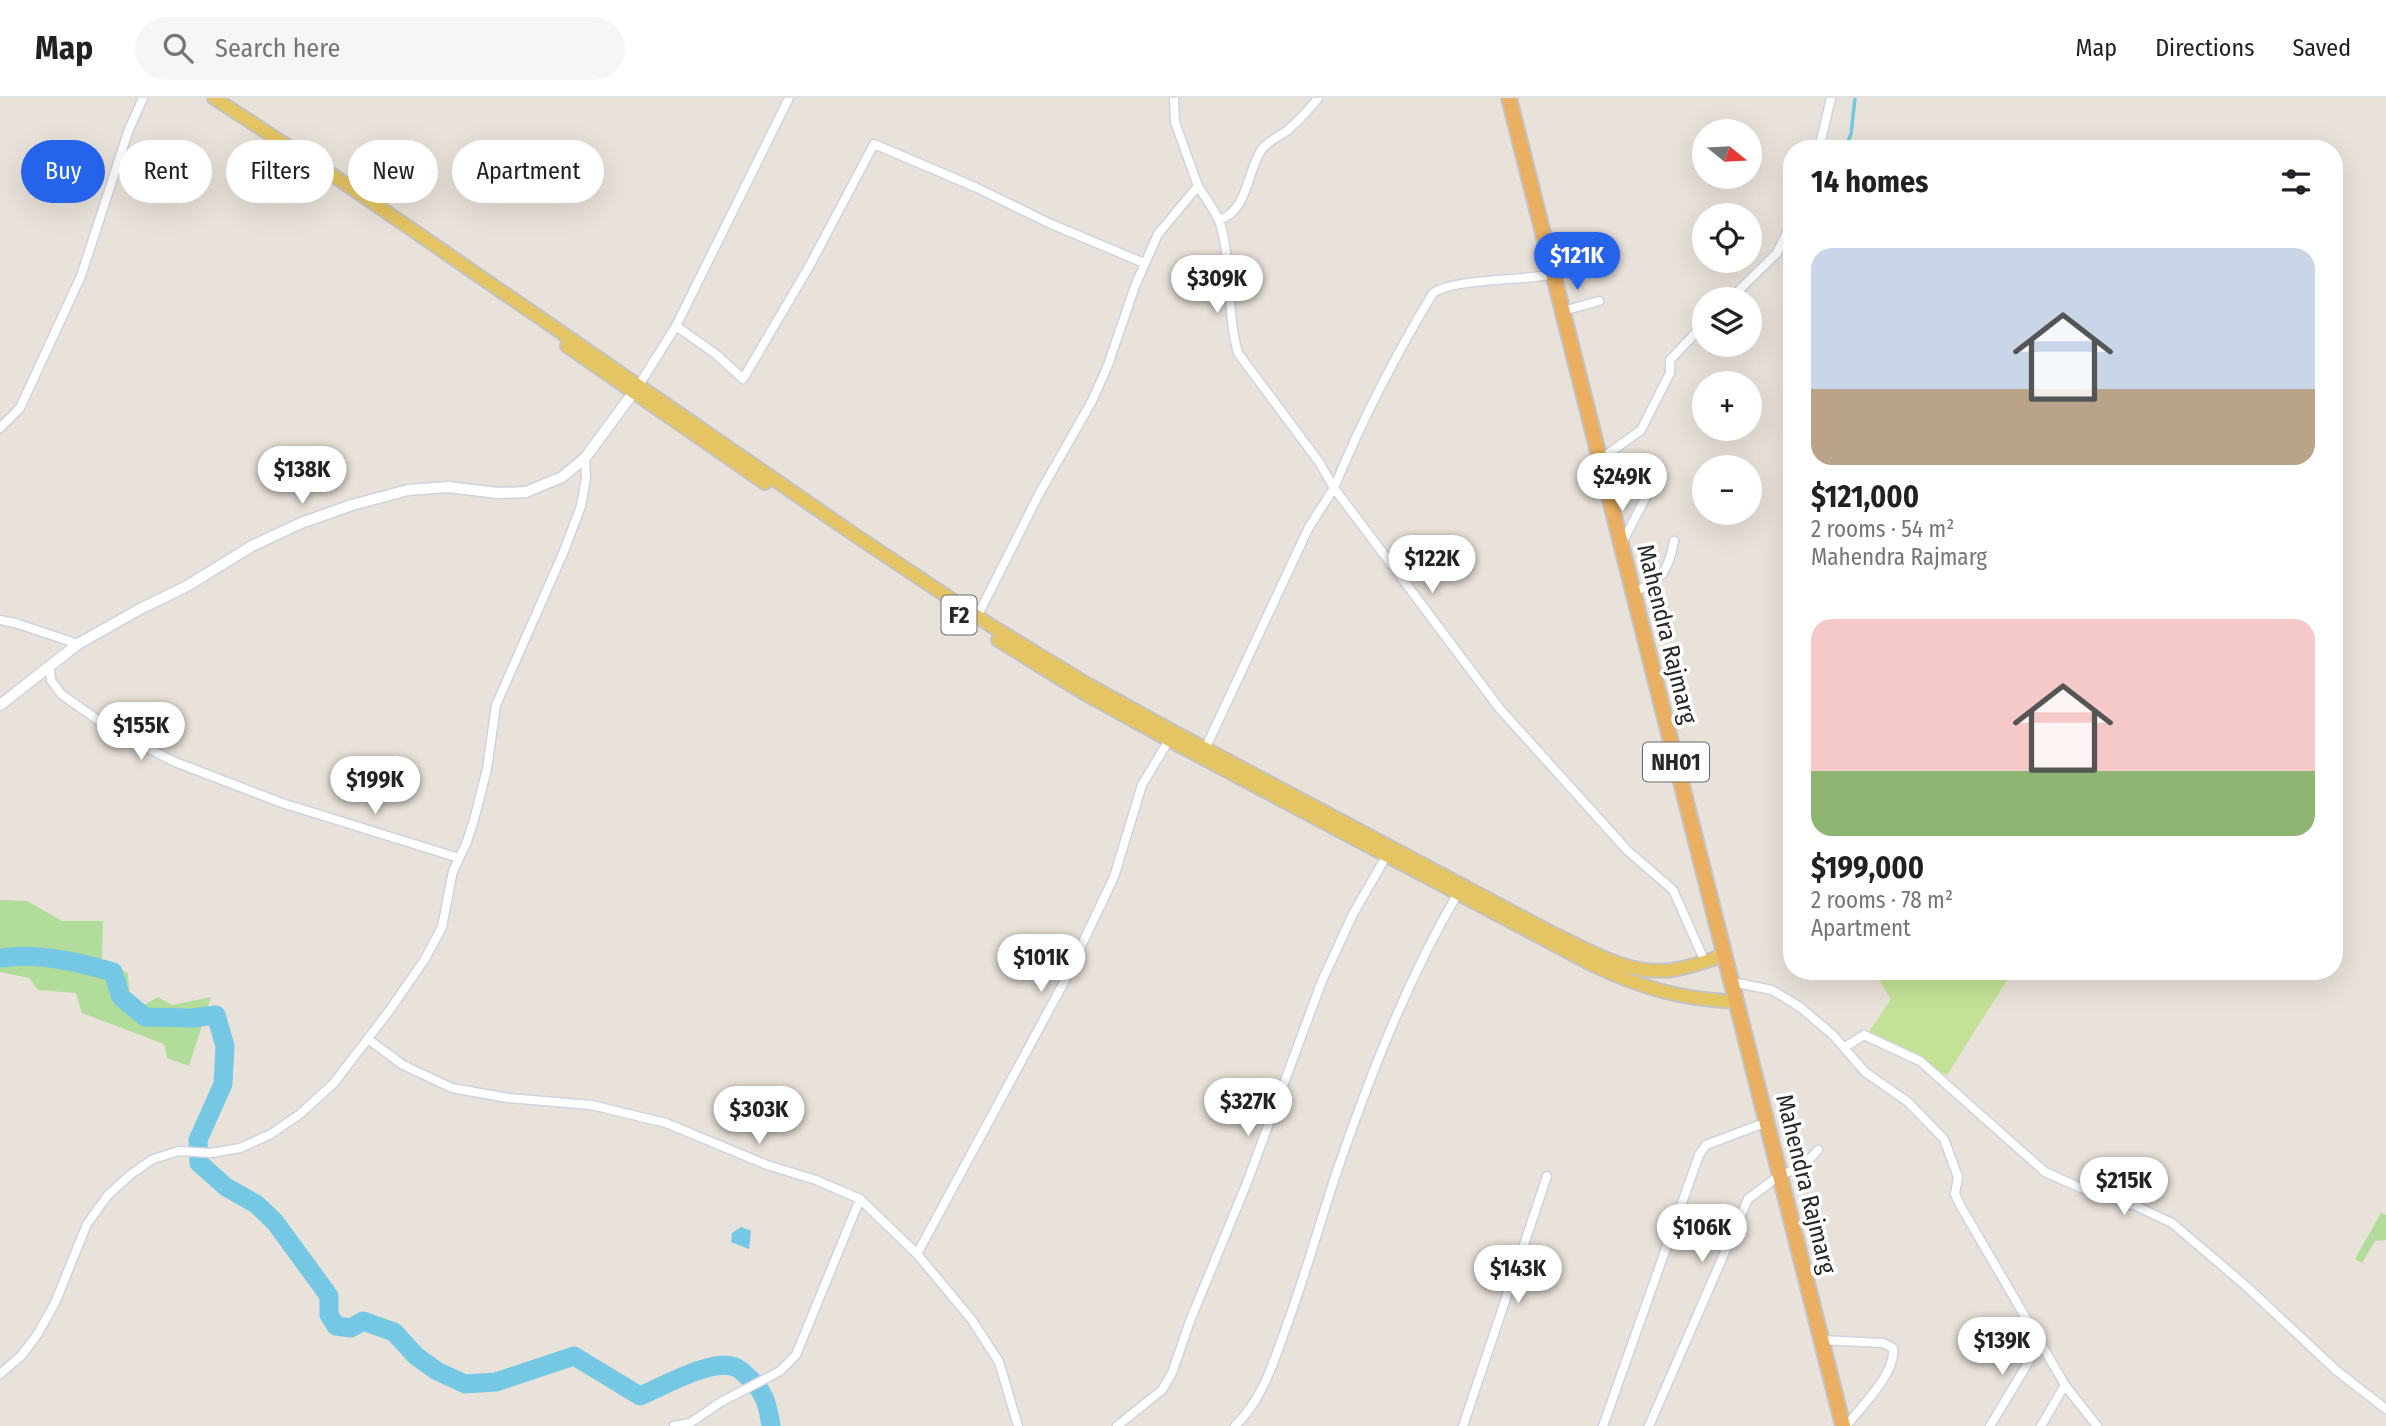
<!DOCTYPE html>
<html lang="en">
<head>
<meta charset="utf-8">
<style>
	:root { --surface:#fff; --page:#f6f6f6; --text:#202124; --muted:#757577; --line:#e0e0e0; --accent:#2563eb }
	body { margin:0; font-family:"Fira Sans Condensed",sans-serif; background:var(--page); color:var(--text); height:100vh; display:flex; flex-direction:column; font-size:26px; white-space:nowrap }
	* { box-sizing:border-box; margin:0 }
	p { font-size:23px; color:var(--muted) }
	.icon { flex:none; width:38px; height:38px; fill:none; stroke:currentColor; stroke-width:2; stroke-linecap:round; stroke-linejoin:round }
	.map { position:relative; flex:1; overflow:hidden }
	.details { position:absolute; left:1783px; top:42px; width:560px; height:840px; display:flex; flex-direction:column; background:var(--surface); border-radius:28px; box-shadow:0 7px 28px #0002 }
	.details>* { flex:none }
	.top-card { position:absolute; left:21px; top:42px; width:665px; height:63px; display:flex; gap:14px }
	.needle { width:46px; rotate:108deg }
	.tools { position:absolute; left:1692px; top:21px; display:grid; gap:14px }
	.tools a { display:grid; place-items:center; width:70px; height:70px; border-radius:50%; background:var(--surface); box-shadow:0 7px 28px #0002; font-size:35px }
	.price { position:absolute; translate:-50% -60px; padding:0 16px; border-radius:24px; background:#fff; color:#222; font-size:23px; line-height:46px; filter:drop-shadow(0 2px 4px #0008) }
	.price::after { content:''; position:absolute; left:50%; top:42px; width:21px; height:16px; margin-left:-10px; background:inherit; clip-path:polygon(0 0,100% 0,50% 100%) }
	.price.current { background:var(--accent); color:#fff }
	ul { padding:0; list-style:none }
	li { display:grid; align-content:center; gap:14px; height:371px; padding:0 28px }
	li span { display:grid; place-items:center; height:217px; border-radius:21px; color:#555 }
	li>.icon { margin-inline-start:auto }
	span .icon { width:126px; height:126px; fill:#fffc; stroke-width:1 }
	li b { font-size:30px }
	h2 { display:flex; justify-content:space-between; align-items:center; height:84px; padding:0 28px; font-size:30px }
	.chip { padding:0 24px; border-radius:32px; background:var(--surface); box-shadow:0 7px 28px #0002; font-size:24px; line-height:63px }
	.chip.current { background:var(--accent); color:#fff }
	header { display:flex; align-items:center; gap:42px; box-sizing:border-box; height:98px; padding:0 35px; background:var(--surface); border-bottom:2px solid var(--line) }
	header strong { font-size:33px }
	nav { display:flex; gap:38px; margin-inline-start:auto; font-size:24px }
	.search { width:490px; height:63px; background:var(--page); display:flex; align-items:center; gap:18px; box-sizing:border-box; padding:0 24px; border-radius:38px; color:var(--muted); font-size:26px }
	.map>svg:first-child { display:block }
</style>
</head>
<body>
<header>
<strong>Map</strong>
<div class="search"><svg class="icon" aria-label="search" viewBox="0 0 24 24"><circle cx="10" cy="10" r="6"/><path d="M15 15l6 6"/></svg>Search here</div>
<nav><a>Map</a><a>Directions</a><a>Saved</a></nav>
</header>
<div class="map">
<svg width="2386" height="1328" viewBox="0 0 2386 1328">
	<rect width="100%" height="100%" fill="#e9e2da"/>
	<path fill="#b1dc9a" d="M0,802l27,1 35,20h41l-1,39 26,13 1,19 15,13 14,-8 14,8 39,-8 -22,69 -22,-8 -3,-14 -82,-31 -6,-20 -38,-3 -9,-12 -29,-6z
		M2381,1115l5,2v25l-11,1 -13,22 -7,-4z"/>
	<path fill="#c3e296" d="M1873,873h140l-66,104 -82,-37 26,-39z"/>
	<path fill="#74c8e4" d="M741,1129l10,4 -2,18 -18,-7 1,-9z"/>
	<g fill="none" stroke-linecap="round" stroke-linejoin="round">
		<path stroke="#74c8e4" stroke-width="3.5" d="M1845,51l6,-15 4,-36"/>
		<path stroke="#74c8e4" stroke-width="19" d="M0,860c37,-6 77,4 113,14l8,25 24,20 47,1 24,-3 9,31 -2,38 -25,56 1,23 27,24 30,17 19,18 54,74v19l7,11 15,2 12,-7 31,11 22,24 21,15 28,13 31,-2 78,-26 66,40c22,-9 75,-40 97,-28 4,2 9,7 12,10 16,14 19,28 22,48"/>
		<defs>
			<path id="minor" d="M1174,0l1,24 23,64
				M1819,51l12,-51
				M1219,122c30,-10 27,-48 43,-71 6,-8 18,-13 26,-19 11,-10 21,-20 30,-32
				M1730,201l47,-46 15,-31
				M1563,213l36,-10
				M676,228l41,29 26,24 67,-114 64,-121 101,43 76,37 93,39
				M639,287l37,-59 113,-228
				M0,330l20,-20 61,-132 47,-144 15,-34
				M1601,361l40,-29 29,-57v-13l34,-36
				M1622,445l26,-50
				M1633,494c28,-10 36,-22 41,-51
				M977,519l62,-123 53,-93 16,-36 27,-79 23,-52 40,-48c7,12 17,24 22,37 12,39 6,88 18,130l81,109 15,26c28,-68 61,-132 99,-195 22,-15 91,-12 121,-19
				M0,522l15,3 63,21
				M50,570l1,12 10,14 51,36 63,32 107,41 177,55
				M1205,651l104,-222 25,-39 166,221 127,141 46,40 32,72
				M1732,884l40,8 28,17 33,28 32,37 43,30 36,37 14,38 -3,17 5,11 105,180 32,41
				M368,941l35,26 49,23 56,10 83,7 75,18 101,42 49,15 44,19 57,55 55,66 27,42 19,64
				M1845,949l19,-12 56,26 125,111 36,16 55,18 36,17 74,63 91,85 49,38
				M917,1156l146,-270 51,-107 28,-92 27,-45
				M1821,1242l62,3 10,5c4,24 -32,59 -47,78
				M0,1276l21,-18 16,-21 18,-32 32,-79 21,-29 22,-20 23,-16 26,-8 32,2 29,-5 31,-14 29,-20 34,-31 55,-72 36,-52 17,-32 11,-56 13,-27 8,-24 13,-51 9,-64 68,-154 17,-45 5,-28 -1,-20
				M674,1328l16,-3 31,-21 59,-31 16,-16 64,-156
				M1117,1328l45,-36 10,-17 18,-52 56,-136 76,-204 31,-67 34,-59
				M1235,1328c26,-25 37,-59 49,-93 20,-53 35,-108 53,-162 33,-95 70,-191 121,-278
				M1463,1328l84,-250
				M1603,1328l96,-271 7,-10 61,-23
				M1649,1328l99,-227 32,-24 22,-8 16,-17
				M1990,1328l50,-83
				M2041,1328l24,-41"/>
			<path id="tertiary" d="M0,607l78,-61 62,-35 47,-23 65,-40 49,-23 51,-18 56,-15 40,-3 50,6 28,-1 36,-15 23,-19 48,-65"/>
			<path id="primary" d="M214,0l126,82 512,353 138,92 97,59 87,48 376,200c38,18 78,44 122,38 18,-3 36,-9 52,-15
				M567,248l198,137
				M998,542l84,52 87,48 420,223c52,25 91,36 148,39"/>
			<path id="trunk" d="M1509,0l334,1328"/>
		</defs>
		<use href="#minor" stroke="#cfd2df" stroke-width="11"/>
		<use href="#tertiary" stroke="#cfd2df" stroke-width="13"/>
		<use href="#primary" stroke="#c3c3c3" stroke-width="16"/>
		<use href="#trunk" stroke="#c3c3c3" stroke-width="18"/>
		<use href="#minor" stroke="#fff" stroke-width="8"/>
		<use href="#tertiary" stroke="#fff" stroke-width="10"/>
		<use href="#primary" stroke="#e4c463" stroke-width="12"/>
		<use href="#trunk" stroke="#eaaf60" stroke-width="14"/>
	</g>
	<g text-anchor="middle" stroke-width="7" stroke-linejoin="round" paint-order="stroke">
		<g fill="#fff" stroke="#686868" stroke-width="2">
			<rect x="941.5" y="497.5" width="35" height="39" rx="5"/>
			<rect x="1643" y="644.5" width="66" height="39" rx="5"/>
		</g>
		<g font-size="23" font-weight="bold" fill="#272727">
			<text x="959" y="525">F2</text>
			<text x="1676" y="672">NH01</text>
		</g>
		<g font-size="24" fill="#272727" stroke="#fff">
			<text transform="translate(1667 536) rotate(76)" y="8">Mahendra Rajmarg</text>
			<text transform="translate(1806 1086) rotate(76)" y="8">Mahendra Rajmarg</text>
		</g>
	</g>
</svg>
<div class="tools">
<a><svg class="needle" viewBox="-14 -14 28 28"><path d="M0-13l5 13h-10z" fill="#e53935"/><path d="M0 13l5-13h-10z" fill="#757577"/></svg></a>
<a><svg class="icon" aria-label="locate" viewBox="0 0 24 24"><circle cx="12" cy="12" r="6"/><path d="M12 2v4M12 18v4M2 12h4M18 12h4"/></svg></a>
<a><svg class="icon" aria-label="layers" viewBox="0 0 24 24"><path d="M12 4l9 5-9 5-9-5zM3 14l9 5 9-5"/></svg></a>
<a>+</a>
<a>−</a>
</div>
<b class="price current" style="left:1577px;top:194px">$121K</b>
<b class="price" style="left:1217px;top:217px">$309K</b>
<b class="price" style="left:302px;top:408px">$138K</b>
<b class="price" style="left:1622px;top:415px">$249K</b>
<b class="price" style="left:1432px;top:497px">$122K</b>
<b class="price" style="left:141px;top:664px">$155K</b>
<b class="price" style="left:375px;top:718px">$199K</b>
<b class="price" style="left:1041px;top:896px">$101K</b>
<b class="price" style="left:1248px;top:1040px">$327K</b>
<b class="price" style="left:759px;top:1048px">$303K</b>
<b class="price" style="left:2124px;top:1119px">$215K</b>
<b class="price" style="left:1702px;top:1166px">$106K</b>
<b class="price" style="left:1518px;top:1207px">$143K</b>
<b class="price" style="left:2002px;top:1279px">$139K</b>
<div class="top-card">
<a class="chip current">Buy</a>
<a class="chip">Rent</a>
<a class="chip">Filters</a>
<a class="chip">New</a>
<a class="chip">Apartment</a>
</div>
<section class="details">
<h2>14 homes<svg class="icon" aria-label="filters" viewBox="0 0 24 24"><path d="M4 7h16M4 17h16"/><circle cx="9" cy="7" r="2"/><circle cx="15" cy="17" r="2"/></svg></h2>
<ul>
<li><span style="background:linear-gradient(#c9d6e8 65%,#b9a48a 0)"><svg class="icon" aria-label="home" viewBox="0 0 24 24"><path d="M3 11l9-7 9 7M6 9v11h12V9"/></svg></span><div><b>$121,000</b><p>2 rooms · 54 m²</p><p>Mahendra Rajmarg</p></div></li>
<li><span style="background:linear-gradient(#f6c9c9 70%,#8fb573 0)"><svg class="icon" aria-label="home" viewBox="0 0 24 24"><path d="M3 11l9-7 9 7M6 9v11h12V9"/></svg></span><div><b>$199,000</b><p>2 rooms · 78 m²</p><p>Apartment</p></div></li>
</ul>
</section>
</div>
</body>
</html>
